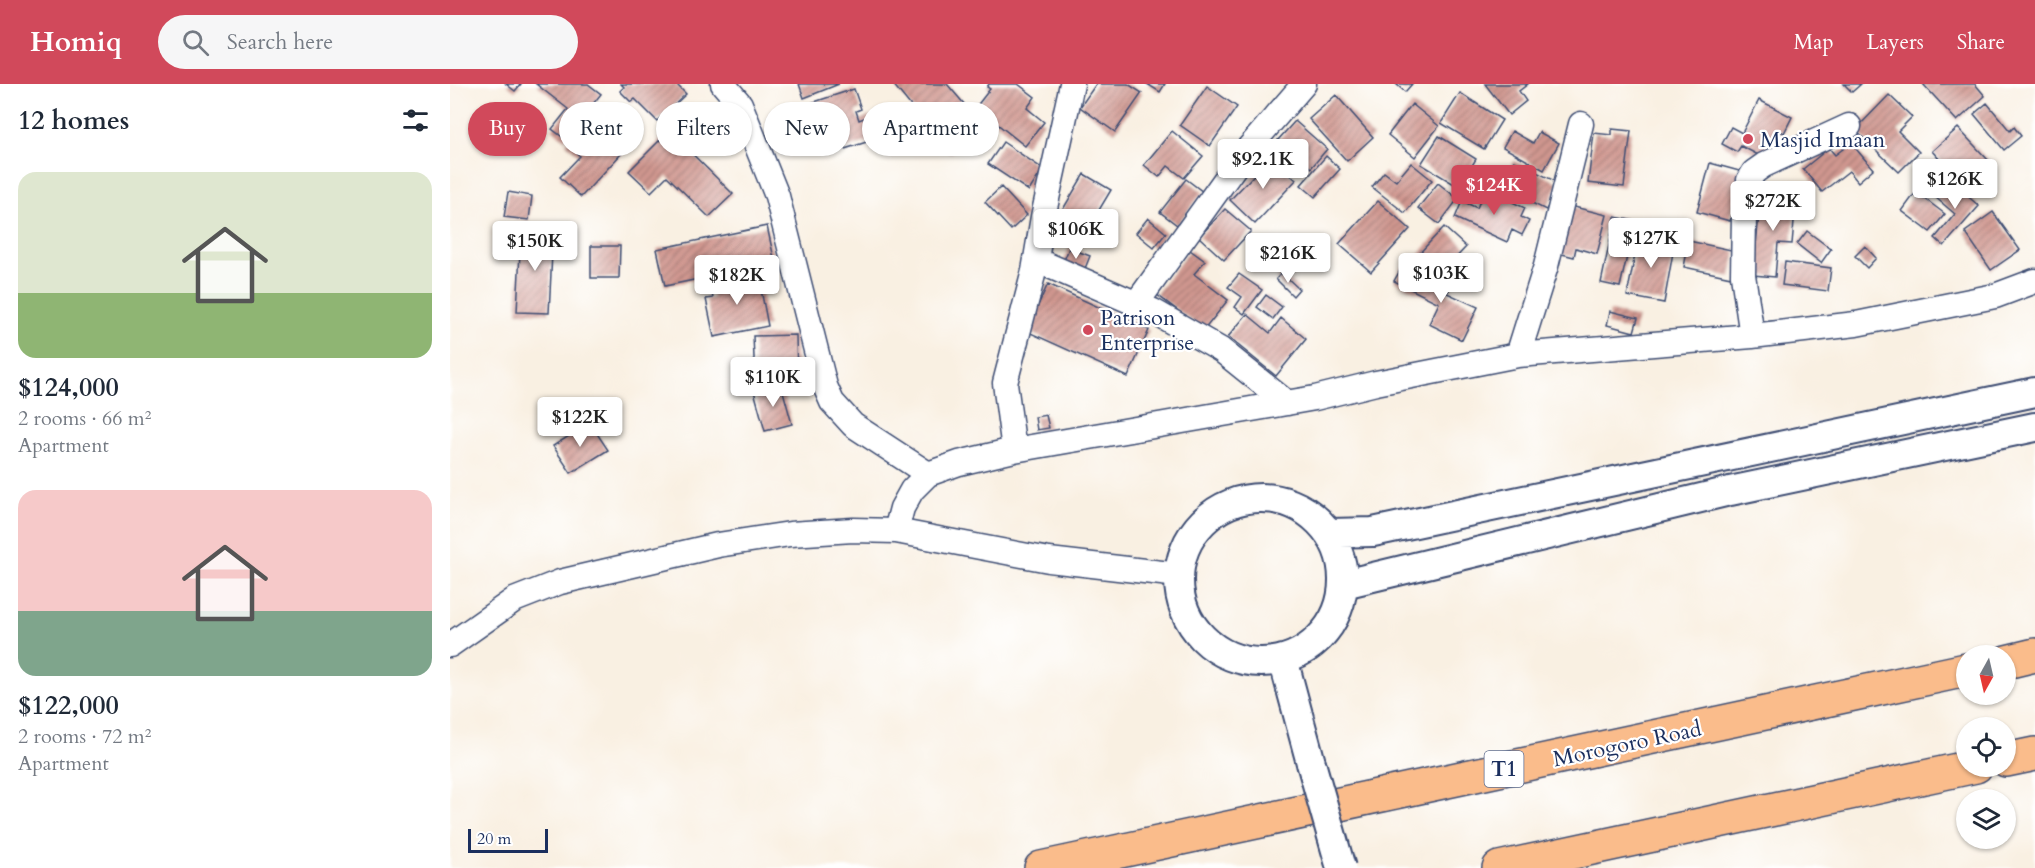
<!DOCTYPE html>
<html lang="en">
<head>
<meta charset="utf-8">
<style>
	:root { --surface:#fff; --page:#f6f6f7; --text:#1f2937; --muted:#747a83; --accent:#d1495b }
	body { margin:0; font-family:Cardo,serif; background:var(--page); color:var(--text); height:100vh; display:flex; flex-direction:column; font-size:22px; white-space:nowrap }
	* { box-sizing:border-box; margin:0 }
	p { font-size:20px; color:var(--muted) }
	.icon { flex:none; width:33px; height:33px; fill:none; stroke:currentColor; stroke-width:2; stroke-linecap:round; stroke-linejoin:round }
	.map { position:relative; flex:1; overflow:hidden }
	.panel { display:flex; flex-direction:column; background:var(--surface); width:450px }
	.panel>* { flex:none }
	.hud { position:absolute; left:18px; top:18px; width:570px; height:54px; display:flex; gap:12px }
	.needle { width:39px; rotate:188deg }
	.buttons { position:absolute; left:1506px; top:561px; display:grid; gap:12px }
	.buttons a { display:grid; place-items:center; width:60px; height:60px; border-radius:50%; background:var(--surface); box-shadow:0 2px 4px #0004; font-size:30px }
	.scale { position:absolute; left:18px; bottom:15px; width:80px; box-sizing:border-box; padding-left:6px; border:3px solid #1b2f5e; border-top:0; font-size:16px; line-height:21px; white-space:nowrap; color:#1b2f5e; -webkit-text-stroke:4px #fff; paint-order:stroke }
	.price { position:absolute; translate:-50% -51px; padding:0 14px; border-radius:6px; background:#fff; color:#222; font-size:20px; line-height:39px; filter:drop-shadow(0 2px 3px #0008) }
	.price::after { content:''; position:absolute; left:50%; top:36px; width:18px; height:14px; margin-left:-9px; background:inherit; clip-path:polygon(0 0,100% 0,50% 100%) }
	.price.selected { background:var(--accent); color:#fff }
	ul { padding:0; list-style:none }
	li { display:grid; align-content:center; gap:12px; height:318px; padding:0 18px }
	li span { display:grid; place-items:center; height:186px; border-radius:18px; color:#555 }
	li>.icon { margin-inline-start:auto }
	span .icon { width:108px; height:108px; fill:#fffc; stroke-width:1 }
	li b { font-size:26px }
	h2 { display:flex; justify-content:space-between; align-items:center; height:72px; padding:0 18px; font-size:26px }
	.tag { padding:0 21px; border-radius:27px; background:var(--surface); box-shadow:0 2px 4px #0004; font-size:21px; line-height:54px }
	.tag.selected { background:var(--accent); color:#fff }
	header { display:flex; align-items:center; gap:36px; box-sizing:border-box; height:84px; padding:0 30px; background:var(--accent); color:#fff }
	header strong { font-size:28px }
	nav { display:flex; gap:33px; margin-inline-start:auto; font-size:21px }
	.search { width:420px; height:54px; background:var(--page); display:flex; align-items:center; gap:15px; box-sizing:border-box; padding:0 21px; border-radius:33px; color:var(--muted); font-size:22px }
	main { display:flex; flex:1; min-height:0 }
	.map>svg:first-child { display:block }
</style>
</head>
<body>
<header>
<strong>Homiq</strong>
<div class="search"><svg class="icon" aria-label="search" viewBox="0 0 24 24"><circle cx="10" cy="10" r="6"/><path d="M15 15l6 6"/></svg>Search here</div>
<nav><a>Map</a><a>Layers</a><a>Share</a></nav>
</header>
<main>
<section class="panel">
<h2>12 homes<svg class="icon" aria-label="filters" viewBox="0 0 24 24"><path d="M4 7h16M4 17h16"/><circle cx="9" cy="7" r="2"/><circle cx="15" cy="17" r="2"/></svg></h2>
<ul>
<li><span style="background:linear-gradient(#dfe7d0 65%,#8fb573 0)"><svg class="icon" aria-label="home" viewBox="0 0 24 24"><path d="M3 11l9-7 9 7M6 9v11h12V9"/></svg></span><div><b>$124,000</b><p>2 rooms · 66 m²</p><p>Apartment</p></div></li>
<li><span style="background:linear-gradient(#f6c9c9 65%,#7fa58c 0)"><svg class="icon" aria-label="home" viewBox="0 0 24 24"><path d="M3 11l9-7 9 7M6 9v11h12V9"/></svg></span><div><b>$122,000</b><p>2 rooms · 72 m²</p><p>Apartment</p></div></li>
</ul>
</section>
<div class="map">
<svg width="1585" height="784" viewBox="0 0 1585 784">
	<defs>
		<pattern id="building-hatch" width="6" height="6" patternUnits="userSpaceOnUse" patternTransform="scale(1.5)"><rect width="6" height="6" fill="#d0978f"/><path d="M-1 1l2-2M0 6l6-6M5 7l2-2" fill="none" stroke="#a87c78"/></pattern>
	</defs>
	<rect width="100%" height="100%" fill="#fff"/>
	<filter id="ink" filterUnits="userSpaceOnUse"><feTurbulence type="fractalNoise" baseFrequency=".0167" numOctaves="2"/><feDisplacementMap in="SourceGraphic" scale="12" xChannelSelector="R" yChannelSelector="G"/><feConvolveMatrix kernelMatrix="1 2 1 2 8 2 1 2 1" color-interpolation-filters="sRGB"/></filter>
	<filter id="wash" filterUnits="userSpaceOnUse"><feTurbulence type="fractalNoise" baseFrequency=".008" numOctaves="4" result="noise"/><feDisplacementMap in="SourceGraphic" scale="24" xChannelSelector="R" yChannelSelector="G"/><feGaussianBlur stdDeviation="1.35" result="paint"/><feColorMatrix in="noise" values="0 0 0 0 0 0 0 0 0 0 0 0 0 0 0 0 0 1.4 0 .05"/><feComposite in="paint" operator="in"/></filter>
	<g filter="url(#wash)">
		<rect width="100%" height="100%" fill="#f9f0e2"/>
		<g id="blocks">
			<path fill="url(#building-hatch)" d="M56,0h15l-6,7z
				M86,0h52l13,10 -36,45 -13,-10 16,-20z
				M171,0h55l10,10 -29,27 -22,-22 -4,3 -11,-11 4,-4z
				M349,0h40l-35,14z
				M443,0h54l18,21 -33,27z
				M539,0h29l17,13 -8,11 17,14 -19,24 -49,-39 14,-18 -3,-2z
				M646,0h32l14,9 -27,39 -35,-25z
				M697,0h18l-5,8z
				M946,0h16l-7,8z
				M1035,0h43l-9,7 7,10 -17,14z
				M1394,0h17l-9,8z
				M1473,0h52l10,12 -28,25z
				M757,2l30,21 -27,39 -30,-21z
				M404,5l7,20 -5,2 3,9 10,-4 7,23 -50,16 -7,-23 10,-3 -3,-9 -11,4 -7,-20z
				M1010,9l42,27 -18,29 -43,-26z
				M886,11l37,42 -26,24 -38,-42z
				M1439,11l23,22 -14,14 21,21 -20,20 -44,-42z
				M1309,16l33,17 -8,16 -6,-3 -14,28 -23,-12 -4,6 -15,-8 9,-17 11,6z
				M1537,19l23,28 4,-4 7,9 -17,14 -30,-36z
				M962,20l27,22 -24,31 -27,-22z
				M345,27l12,32 -26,9 -11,-31z
				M157,30l28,25 -54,58 -21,-20 20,-21 -14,-13 23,-25 8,8z
				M845,37l32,28 -16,19 -33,-28z
				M499,38l16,9 -14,22 -16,-9z
				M1508,44l31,33 -11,10 5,5 -16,14 -35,-39z
				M1162,45l19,2 -7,56 -36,-4 6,-50 18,2z
				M219,47l64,63 -24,23 -42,-41 -16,16 -22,-21z
				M722,47l31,25 -19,22 -16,-12 -9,11 -15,-12z
				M1062,47l21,12 6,-11 20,11 -15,27 -41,-23z
				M989,52l37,23 -17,28 -38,-23z
				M553,58l40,27 -14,22 -41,-27z
				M1401,59l22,26 -15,13 -9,-11 -27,21 -19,-23 26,-21 6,7z
				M876,72l14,13 -25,28 -14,-12z
				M821,73l25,23 -41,44 -25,-24z
				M1064,77l45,22 -13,27 -46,-23z
				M961,79l21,17 -27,33 -33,-26 12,-15 12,9z
				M1260,79l33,9 -13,49 -33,-9z
				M634,90l27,16 -31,52 -27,-16z
				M736,95l17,13 -26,33 -17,-13z
				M1499,96l30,26 -35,40 -9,-8 20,-24 -20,-17z
				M988,99l20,16 -19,25 -21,-16z
				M551,103l26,28 -16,15 -26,-28z
				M1035,105l40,19 -4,9 8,4 -7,14 -10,-5 -5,12 -52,-24 7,-17 15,7z
				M58,108l24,4 -3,24 -25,-3z
				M1466,108l29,22 -15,18 -28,-21z
				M1311,111l35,4 -4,45 -14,-1 -3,34 -22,-2z
				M928,117l32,28 -39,43 -32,-28z
				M1120,122l37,9 -10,39 -21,-6 -2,9 -16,-4z
				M775,125l26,22 -27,29 -25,-23z
				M1543,128l27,38 -29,20 -26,-38z
				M1165,133l20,4 -15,66 -19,-4z
				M698,134l18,15 -12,15 -18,-15z
				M317,142l8,37 -110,23 -8,-37z
				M994,143l22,20 -31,33 -22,-20z
				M1357,147l24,18 -10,14 -24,-19z
				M71,148l32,1 -4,80 -32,-1z
				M1189,150l36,7 -11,62 -37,-7z
				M1239,157l47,10 -5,26 -47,-10z
				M141,162h29l-1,32h-28z
				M1415,162l11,12 -9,10 -12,-12z
				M619,164l21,8 -6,15 -21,-8z
				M740,166l15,11 -11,13 34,26 -24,30 -48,-36z
				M1335,178l46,6 -3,23 -46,-6z
				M952,183l47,23 -2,3 31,14 -16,33 -33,-16 10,-21 -45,-22z
				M832,189l17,16 -6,7 -17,-17z
				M308,190l10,52 -54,11 -8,-38 7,-1 -3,-14z
				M789,190l23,16 -18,24 -9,-7 7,-10 -14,-10z
				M598,200l101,46 -21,47 -102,-46z
				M816,211l16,12 -9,12 -16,-12z
				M1160,227l28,7 -4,14 -27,-7z
				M797,230l23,19 11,-15 25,21 -30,37 -48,-39z
				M346,251l1,43 -42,2 -2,-44z
				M331,300l11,40 -27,7 -11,-40z
				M596,331l3,13 -12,2 -2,-13z
				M140,339l18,27 -37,23 -18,-27z"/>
		</g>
	</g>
	<g filter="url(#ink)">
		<use href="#blocks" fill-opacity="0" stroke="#3c4c72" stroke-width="1.5"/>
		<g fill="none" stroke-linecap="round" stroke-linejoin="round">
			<defs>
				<path id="minor" d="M273,0l17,20 37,92 48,190 7,16 21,23 75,49
					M586,176l117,51 68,39 66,53
					M686,220l110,-153 58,-67
					M1302,252l-9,-61 1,-59 5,-36 5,-8 10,-7 85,-39
					M1068,271l28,-89 35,-142
					M564,366l-9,-67 29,-112 9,-54 29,-133
					M446,447l6,-23 10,-18 16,-16 31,-11 55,-13 301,-52 61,-15 142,-28 234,-19 104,-12 139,-28 40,-15
					M0,561l64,-45 46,-18 158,-37 72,-11 63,-4 43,1 153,29 130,15"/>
				<path id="tertiary" d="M729 496a82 82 0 1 1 164 0a82 82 0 1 1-164 0Z
					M879,449l44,-1 662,-140
					M894,500l386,-93 305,-64
					M833,575l28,104"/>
				<path id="trunk" d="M1556,578l29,-7
					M1556,676l29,-6
					M591,784l925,-198
					M1049,784l477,-102"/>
			</defs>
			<use href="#minor" stroke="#3c4c72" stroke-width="27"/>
			<use href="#tertiary" stroke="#3c4c72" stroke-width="32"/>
			<use href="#trunk" stroke="#3c4c72" stroke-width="36"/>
			<use href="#minor" stroke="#fff" stroke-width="24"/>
			<use href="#tertiary" stroke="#fff" stroke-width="28"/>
			<use href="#trunk" stroke="#fabc8b" stroke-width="33"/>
			<defs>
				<path id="tertiary-bridge" d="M861,679l30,105"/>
			</defs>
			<use href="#tertiary-bridge" stroke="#3c4c72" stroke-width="32" stroke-linecap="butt"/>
			<use href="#tertiary-bridge" stroke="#fff" stroke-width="28"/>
		</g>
	</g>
	<g fill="#d1495b" stroke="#fff" stroke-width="2">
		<circle cx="1298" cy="55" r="6"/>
		<circle cx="638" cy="246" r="6"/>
	</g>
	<g text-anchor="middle" stroke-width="4.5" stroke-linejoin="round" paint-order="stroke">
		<rect fill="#fff" stroke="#5f6d8e" stroke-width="1.5" x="1034.5" y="667" width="39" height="36" rx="4.5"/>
		<g font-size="21" font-weight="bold" fill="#1b2f5e">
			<text x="1054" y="692">T1</text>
		</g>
		<g font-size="22" fill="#1b2f5e" stroke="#fff" text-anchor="start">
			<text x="1310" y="63">Masjid Imaan</text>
			<text x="650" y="241">Patrison<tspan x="650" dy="25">Enterprise</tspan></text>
		</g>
		<g font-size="22" fill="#1b2f5e" stroke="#fff">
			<text transform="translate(1177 659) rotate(-12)" y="8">Morogoro Road</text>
		</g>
	</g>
</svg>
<div class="buttons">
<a><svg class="needle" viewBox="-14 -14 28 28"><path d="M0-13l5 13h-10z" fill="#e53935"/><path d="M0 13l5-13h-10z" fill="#747a83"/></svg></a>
<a><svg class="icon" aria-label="locate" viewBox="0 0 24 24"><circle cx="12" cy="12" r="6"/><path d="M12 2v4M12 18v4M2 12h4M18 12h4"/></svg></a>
<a><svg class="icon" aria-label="layers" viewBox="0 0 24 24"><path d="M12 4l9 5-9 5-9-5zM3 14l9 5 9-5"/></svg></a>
</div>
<div class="scale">20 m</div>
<b class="price" style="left:813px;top:106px">$92.1K</b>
<b class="price" style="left:1505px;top:126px">$126K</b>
<b class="price selected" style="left:1044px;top:132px">$124K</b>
<b class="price" style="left:1323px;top:148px">$272K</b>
<b class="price" style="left:626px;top:176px">$106K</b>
<b class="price" style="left:1201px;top:185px">$127K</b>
<b class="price" style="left:85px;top:188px">$150K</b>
<b class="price" style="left:838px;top:200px">$216K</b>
<b class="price" style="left:991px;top:220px">$103K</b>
<b class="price" style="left:287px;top:222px">$182K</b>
<b class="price" style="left:323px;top:324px">$110K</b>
<b class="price" style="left:130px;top:364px">$122K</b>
<div class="hud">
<a class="tag selected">Buy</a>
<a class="tag">Rent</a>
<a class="tag">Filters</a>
<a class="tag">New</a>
<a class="tag">Apartment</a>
</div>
</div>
</main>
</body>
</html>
